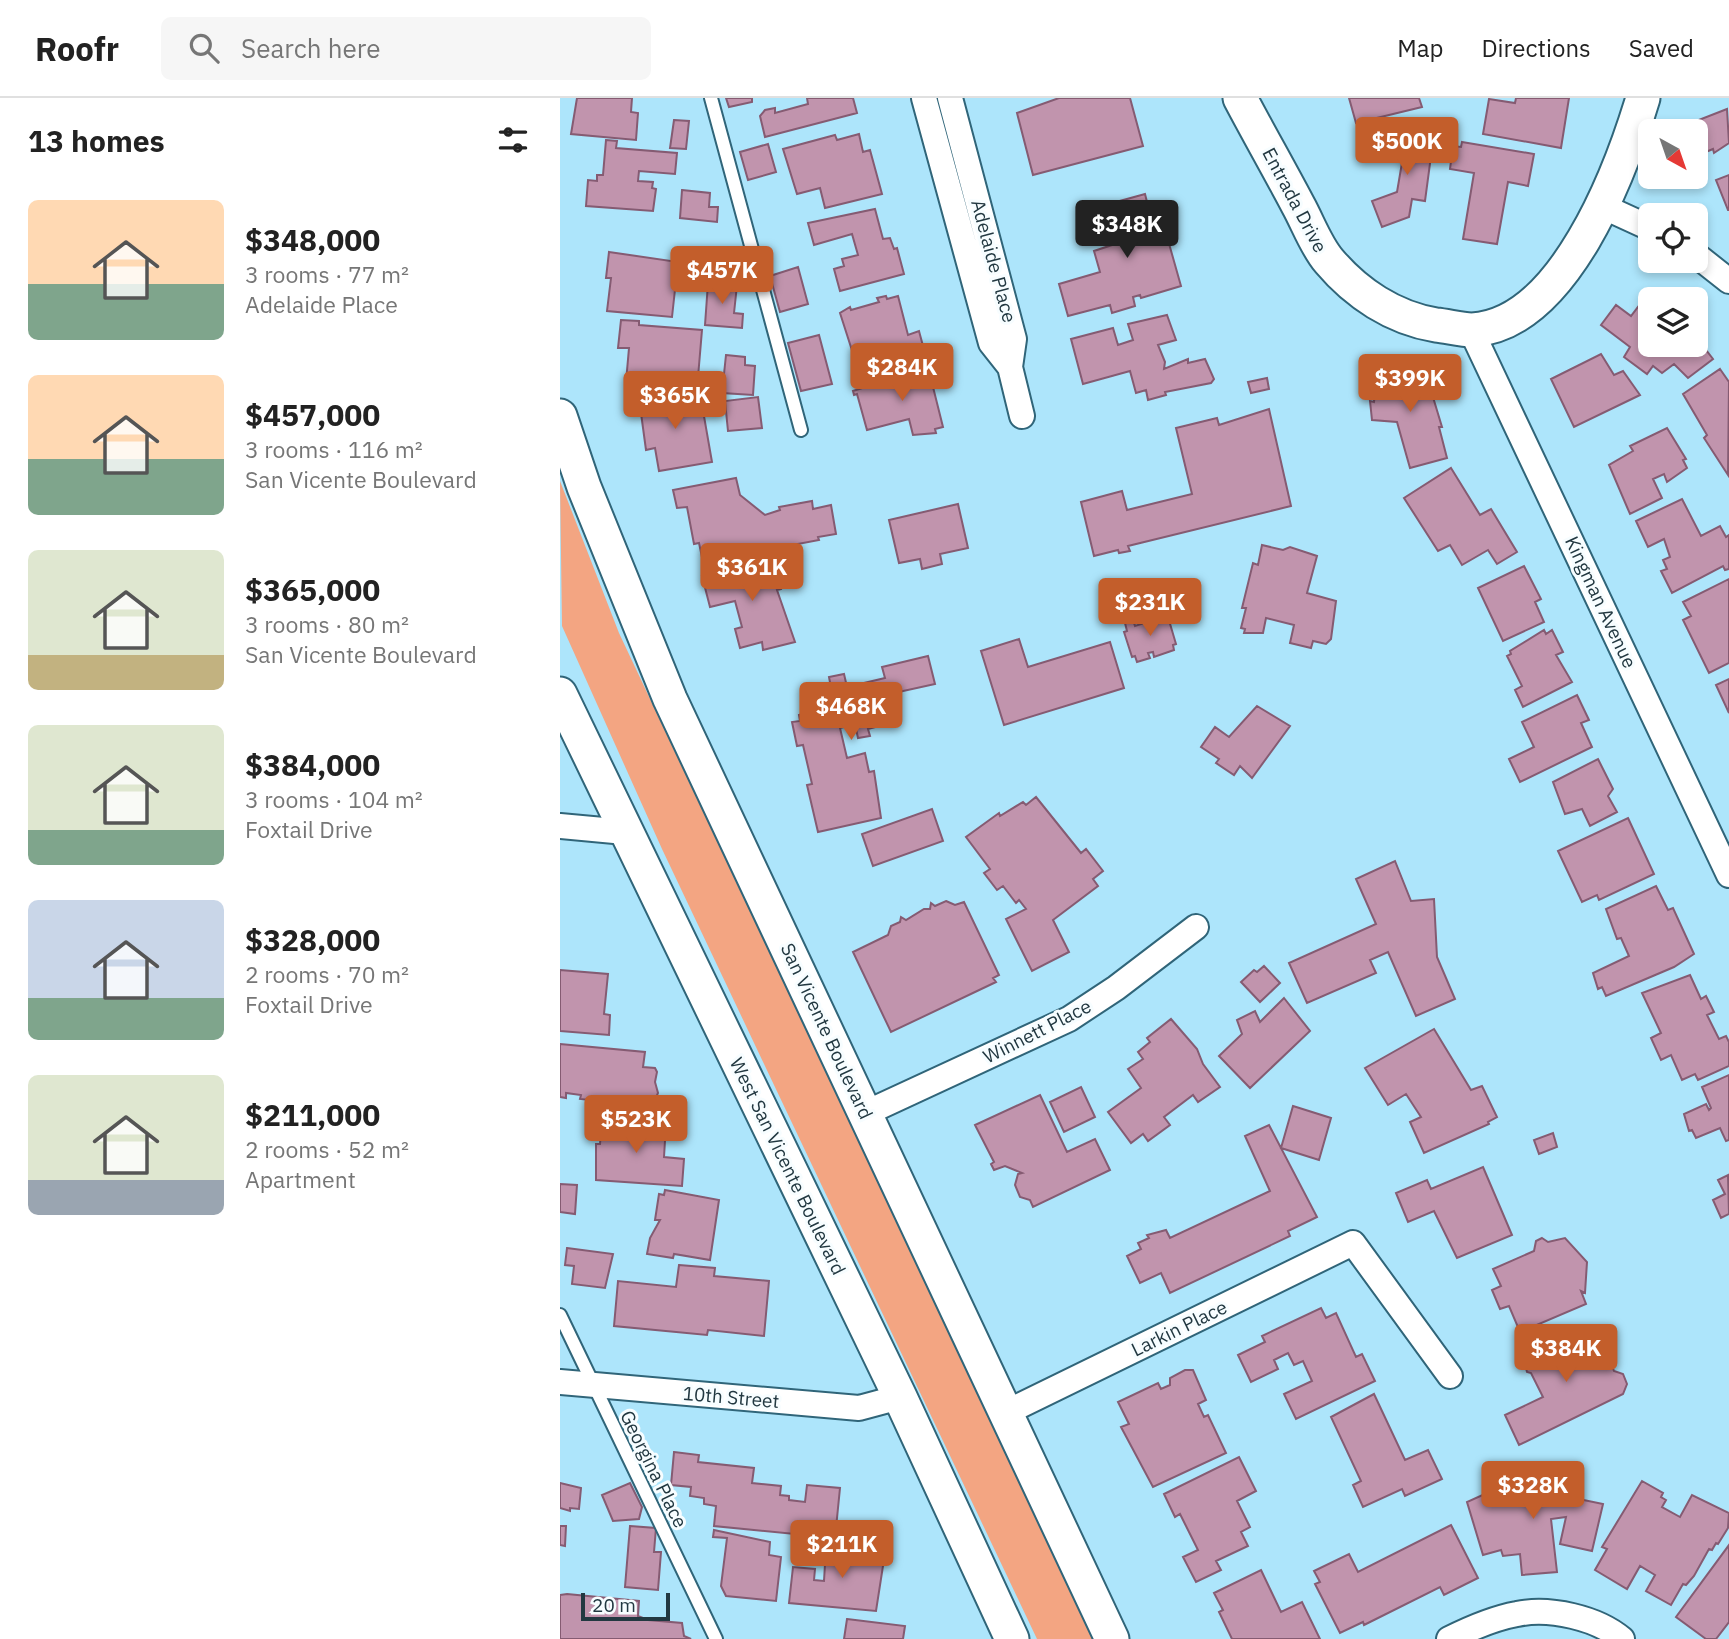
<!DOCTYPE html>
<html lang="en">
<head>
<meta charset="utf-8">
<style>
	:root { --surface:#fff; --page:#f6f6f6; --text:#222; --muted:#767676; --line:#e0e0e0; --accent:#c35e2b }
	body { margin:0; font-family:"IBM Plex Sans",sans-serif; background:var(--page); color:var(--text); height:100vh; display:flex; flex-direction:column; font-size:26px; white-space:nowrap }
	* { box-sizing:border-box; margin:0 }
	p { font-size:23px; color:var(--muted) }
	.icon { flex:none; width:38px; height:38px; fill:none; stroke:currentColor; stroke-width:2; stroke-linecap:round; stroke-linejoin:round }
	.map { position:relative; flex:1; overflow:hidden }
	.panel { display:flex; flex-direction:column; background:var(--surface); width:560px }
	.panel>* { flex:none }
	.needle { width:46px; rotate:140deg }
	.controls { position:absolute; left:1078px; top:21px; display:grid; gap:14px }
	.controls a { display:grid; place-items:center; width:70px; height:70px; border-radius:10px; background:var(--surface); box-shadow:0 4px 10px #0003; font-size:35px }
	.scale { position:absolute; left:21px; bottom:18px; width:89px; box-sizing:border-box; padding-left:7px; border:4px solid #223841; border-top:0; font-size:19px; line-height:24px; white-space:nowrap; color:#223841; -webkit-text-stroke:5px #f7fdff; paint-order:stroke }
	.price { position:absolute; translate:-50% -60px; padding:0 16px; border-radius:7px; background:var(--accent); color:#fff; font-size:23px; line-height:46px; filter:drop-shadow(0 2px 4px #0008) }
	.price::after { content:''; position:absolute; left:50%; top:42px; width:21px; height:16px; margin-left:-10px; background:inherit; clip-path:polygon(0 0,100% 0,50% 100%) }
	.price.on { background:#222; color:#fff }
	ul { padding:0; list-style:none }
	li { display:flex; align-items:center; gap:21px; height:175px; padding:0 28px }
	li span { display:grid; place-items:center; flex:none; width:196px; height:140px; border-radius:10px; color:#555 }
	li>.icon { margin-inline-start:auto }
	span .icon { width:84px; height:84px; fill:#fffc; stroke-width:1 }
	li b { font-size:30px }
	h2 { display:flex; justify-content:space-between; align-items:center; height:84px; padding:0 28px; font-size:30px }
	header { display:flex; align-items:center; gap:42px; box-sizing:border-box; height:98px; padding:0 35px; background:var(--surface); border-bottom:2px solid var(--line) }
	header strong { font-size:33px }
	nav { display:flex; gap:38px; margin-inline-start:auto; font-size:24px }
	.search { width:490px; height:63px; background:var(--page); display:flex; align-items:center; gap:18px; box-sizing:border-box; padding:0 24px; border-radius:10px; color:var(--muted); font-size:26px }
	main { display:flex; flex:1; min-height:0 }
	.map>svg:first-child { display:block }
</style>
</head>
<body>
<header>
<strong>Roofr</strong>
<div class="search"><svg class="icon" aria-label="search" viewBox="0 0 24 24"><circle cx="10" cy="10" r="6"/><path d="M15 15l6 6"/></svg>Search here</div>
<nav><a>Map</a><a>Directions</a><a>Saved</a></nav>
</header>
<main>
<section class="panel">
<h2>13 homes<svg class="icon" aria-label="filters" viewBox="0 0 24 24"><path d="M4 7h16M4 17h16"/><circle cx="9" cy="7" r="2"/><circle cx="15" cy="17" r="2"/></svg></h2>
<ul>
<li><span style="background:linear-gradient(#ffd9b3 60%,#7fa58c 0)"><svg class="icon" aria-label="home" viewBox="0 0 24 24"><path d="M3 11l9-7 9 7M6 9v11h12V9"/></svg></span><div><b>$348,000</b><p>3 rooms · 77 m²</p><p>Adelaide Place</p></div></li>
<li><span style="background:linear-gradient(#ffd9b3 60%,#7fa58c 0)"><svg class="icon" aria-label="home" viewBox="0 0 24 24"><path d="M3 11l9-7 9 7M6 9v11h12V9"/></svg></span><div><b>$457,000</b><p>3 rooms · 116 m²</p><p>San Vicente Boulevard</p></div></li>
<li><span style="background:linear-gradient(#dfe7d0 75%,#c2b280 0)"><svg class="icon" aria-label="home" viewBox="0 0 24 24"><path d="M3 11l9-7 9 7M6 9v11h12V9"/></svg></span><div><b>$365,000</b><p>3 rooms · 80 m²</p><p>San Vicente Boulevard</p></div></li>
<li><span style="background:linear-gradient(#dfe7d0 75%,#7fa58c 0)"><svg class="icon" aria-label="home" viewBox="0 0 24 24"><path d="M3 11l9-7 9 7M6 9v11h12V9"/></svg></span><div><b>$384,000</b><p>3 rooms · 104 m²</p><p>Foxtail Drive</p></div></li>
<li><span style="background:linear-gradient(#c9d6e8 70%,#7fa58c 0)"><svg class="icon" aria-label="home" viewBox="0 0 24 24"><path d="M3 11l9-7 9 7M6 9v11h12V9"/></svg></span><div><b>$328,000</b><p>2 rooms · 70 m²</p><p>Foxtail Drive</p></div></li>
<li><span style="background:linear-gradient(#dfe7d0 75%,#9aa5b1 0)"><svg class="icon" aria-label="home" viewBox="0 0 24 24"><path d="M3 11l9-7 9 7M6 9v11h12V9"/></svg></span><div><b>$211,000</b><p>2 rooms · 52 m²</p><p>Apartment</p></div></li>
</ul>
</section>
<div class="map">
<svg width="1169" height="1541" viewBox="0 0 1169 1541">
	<rect width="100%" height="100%" fill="#ade5fb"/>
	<path fill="#f3a582" d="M0,383l59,152 474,1006h-56l-375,-790 -100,-223z"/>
	<path fill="#c194ad" stroke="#855b72" stroke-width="2" d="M17,0h55l-1,14 7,1 -2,27 -65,-6z
		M166,0h26v4l-23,5z
		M247,0h46l4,15 -92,24 -5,-21 5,-6 10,-2v5l33,-9z
		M499,0h71l13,48 -110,29 -16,-62z
		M789,0h70l3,9 -66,16z
		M956,0h53l-8,50 -78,-14 6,-35 26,4z
		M1167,11l2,34 -15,10 -1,-4 -7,3 -15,-29z
		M114,22l15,1 -3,28 -16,-1z
		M835,32l36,5v21l-6,45 -13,-2 -3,18 -27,10 -10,-26 25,-9 6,-35 -12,-1z
		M299,36l4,18 7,-2 12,44 -57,14 -5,-20 -23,6 -14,-45 52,-14 2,5z
		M46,42l11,1 -1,7 61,5 -2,21 -36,-3 -1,10 15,1 -1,6 4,1 -3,22 -67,-5 2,-26 9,1v-6h6z
		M902,44l72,12 -6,32 -20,-4 -11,62 -34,-5 11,-66 -24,-4 3,-23 8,1z
		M208,46l8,28 -28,8 -8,-28z
		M1169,77v35h-1l-12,-30z
		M122,92l28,3 -1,14h9l-1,15 -37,-4z
		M585,96l4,16 12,-3 10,5 3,12 -8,9 15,53 -40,12 -1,-3 -7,2 2,9 -23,7 -2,-8 -42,11 -9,-32 41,-12 -6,-21 18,-6 -10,-34 15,-5 -1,-4z
		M315,111l8,30 7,-1 4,11 3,-1 7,26 -64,17 -6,-22 10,-3 -2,-7 16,-4 -6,-21 -38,11 -6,-22z
		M49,154l69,10 -6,55 -65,-6 4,-33h-5z
		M238,169l10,37 -28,8 -10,-36z
		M148,185l29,2 -3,28 9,1 -1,14 -37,-3z
		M326,198l1,3 11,-3 10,39 11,-4 4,15 -6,1 3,9 -62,13 -18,-56 10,-6 1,3 28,-8 -2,-4z
		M1081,205l9,7v35h46v-8l17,22 -25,19 -14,-14 -12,9 -9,-7 -6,8 -23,-17 6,-10 -29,-22 15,-20 15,11z
		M607,217l9,25 -18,5 7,17 -1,7 24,-10v4l17,-4 9,20 -3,4 -46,9 1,3 -18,5 -2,-10 -10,3 -6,-22 -47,13 -12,-45 42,-11 5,17 15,-5 -5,-16z
		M61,222l18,1v4l63,5 -5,59 -71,-7 3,-34h-11z
		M259,237l13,49 -31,7 -13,-48z
		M1041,256l13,21 9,-4 17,24 -66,32 -23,-48z
		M166,257l19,2v8l10,1 -2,29 -31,-2z
		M368,269l15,60 -8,2 1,4 -23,2 -4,-16 -42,11 -10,-36 -3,1 -1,-4z
		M818,269l32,4 19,13 13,43h-3l8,31 -37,10 -13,-46 -25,-2 -2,-19 4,1z
		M1160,271l9,13 -1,93 -24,-37 3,-3 -24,-41z
		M707,280l2,11 -18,4 -3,-11z
		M78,293l31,2 1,10 31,-4 11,63 -53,9 -4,-23 -9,2z
		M198,299l4,31 -34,3 -3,-30z
		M709,311l22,97 -163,40 2,5 -11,2 -1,-3 -24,6 -13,-54 41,-11 5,19 65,-16 -16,-66 41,-10 2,7z
		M1107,330l19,31 -3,1 4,8 -20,14 -3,-8 -11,5 9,19 -32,16 -21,-49 24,-14 -3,-5z
		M891,370l29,47 11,-6 26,43 -20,12 -9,-14 -26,15 -12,-20 -12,6 -34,-53z
		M176,380l4,17 25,20 15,-5 -1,-3 33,-6 1,8 18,-4 5,29 -18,3 1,3 -116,22 -4,-19 -5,1 -7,-37 -10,1 -4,-18z
		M1122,401l19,37 19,-10 6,11 3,-2v34l-4,1 -2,-4 -51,27 -11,-22 6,-2 -4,-9 7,-3 -6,-18 -16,8 -12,-26z
		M398,406l10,44 -28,6 2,10 -20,5 -2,-10 -21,4 -10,-43z
		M702,447l21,5 7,-3 27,9 -10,37 29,8 -5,38 -5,5 -13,-3 -2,7 -21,-5 4,-18 -28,-7 -3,15h-19l1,-4 -4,-1 5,-20h-4l11,-45 5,2z
		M213,461l8,30 -4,1 18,52 -32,8 -1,-8 -22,6 -5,-19 7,-2 -7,-26 -25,6 -8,-31 37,-12 1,4z
		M964,468l17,33 -6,3 9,20 -41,19 -25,-53z
		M1169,481v84l-20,10 -26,-53 8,-4 -8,-14z
		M602,515l2,6 4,-2 8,27 -3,1 1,5 -20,7 -1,-5 -5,1 2,5 -13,4 -2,-6 -3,1 -8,-25 3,-1 -2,-8 8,-3 2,6 21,-7 -1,-3z
		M984,532l2,4 6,-4 11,22 -7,3 16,27 -49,25 -8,-17 7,-4 -15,-30 4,-2 -1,-3z
		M459,541l9,28 82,-25 14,46 -120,37 -23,-74z
		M368,558l7,28 -41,9 2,10h4l1,17 -33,9 2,7 -12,2 -3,-14 -15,4 7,30 18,-5 4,19 5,-1 7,47 -63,14 -11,-47 5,-1 -9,-39 -6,1 -5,-24 8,-1 -1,-6 6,-2 -2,-8 30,-7 -4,-21 15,-3 3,13 38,-9 -3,-11z
		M1169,581v34l-13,-28z
		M1017,597l12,25 -8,3 11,24 -72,35 -11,-23 25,-12 -12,-25z
		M697,608l33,20 -38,52 -12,-12 -6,9 -18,-12 3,-4 -18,-12 14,-20 14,10z
		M1038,661l15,30 -5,7 9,16 -27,14 -8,-17 -17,5 -12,-32z
		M476,699l45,56 5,-4 17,22 -10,8 5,7 -45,34 16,32 -37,19 -26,-52 20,-10 -7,-9 -3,3 -13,-17 -6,4 -13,-17 6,-4 -24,-32 33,-24 1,3 23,-14 3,3z
		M372,711l11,32 -70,25 -11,-32z
		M1068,720l26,56 -55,26 -2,-5 -15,7 -24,-51z
		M835,763l16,40 23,-2 3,58 18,42 -39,17 -28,-64 -18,8 6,13 -69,30 -18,-40 87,-39 -20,-45z
		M1096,788l12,24 5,-2 21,46 -20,13 -68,29 -4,-9 -4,2 -5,-16 36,-17 -8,-18 -4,1 -11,-30z
		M386,803l9,4 9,-3 35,73 -6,3 3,4 -105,50 -38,-80 35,-17 3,-9 9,-4 1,-5 5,3 18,-11h6l1,-6 4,3z
		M704,868l16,17 -20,19 -19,-20 13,-12 3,2z
		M0,872l48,4 -4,40 6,1 -1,20 -49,-4z
		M1130,877l11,24 5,-3 8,16 -7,3 12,24 7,-3 3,6v24l-31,14 -3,-6 -13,6 -11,-25 -10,5 -10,-22 10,-5 -19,-40z
		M724,900l26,33 -60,57 -31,-32 23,-22 -5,-14 18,-9 5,11z
		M611,921l26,30 6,15 17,23 -22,15 -5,-7 -29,22 6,8 -22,16 -5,-7 -12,9 -23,-31 33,-24 -13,-19 15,-10 -5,-7 12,-10 -3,-4z
		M874,931l37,61 11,-4 15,31 -9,5 1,2 -65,29 -14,-31 11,-5 -15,-23 -18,11 -23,-37z
		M0,946l85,8 -2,15 12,1 2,4 -2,10 3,11 -6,14 -72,-8 1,-4 -15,-2v5l-6,-1z
		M1169,977v65l-3,1 -6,-13 -24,10 -4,-8 -3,1 -5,-17 22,-10 3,6 2,-2 -9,-21z
		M521,989l14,30 -31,15 -14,-30z
		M480,997l27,57 28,-13 15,31 -77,37 -3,-7 -10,-3 -5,-12 3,-11 4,-1 -17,-7 -11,4 -3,-6 3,-2 -19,-37z
		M733,1008l38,12 -12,42 -38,-12z
		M42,1022l64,4 -2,33 20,2 -2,27 -86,-6v-36h4z
		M709,1027l48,92 -29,14 2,5 -120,57 -9,-20 -21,10 -13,-27 14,-7 -3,-6 11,-5 -2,-3 19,-5 4,8 100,-47 -25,-55z
		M993,1035l4,14 -18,7 -5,-14z
		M923,1069l29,68 -55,23 -23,-47 -26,11 -12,-29 31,-13 4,9z
		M1168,1077l1,39 -8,4 -8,-18 12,-6 -7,-14z
		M0,1086l17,1 -2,29 -15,-2z
		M105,1092l54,10 -9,60 -36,-6 -1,4 -26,-4 3,-16 10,-18h-5l4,-26 5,1z
		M982,1140l6,4 17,-4 22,24 -2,31 -4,-2 5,13 -66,28 -11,-26 -9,3 -8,-19 9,-4 -8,-17 41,-18 2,-10z
		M7,1150l46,6 -8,34 -33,-4 2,-18 -9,-1z
		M119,1167l36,3 -1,8 55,5 -5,55 -56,-6 -1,5 -93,-9 4,-45 58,6z
		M761,1210l5,10 10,-5 20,44 6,-3 13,27 -79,38 -12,-25 28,-13 -9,-20 -9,4 -6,-12 -14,7 4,9 -27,13 -13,-27 27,-13 -3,-6z
		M1025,1228l8,18 9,-4 12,31 9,3 4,10 -4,10 -104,51 -14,-30 38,-18 -12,-24 -4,-1 -5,-19z
		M625,1272h8l13,30 -8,4 6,13 4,-2 18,38 -73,34 -32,-60 8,-3 -11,-22 40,-19 3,6 9,-4v-7z
		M814,1296l31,66 23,-10 14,29 -37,17 -3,-7 -39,18 -10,-22 8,-4 -30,-64z
		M114,1354l25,3 -1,7 56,6 -2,15 29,3 -1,9 9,1v4l16,2 2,-17 33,3 -5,50 -121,-12 2,-20 -12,-2v-6l-14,-2 1,-9 -20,-2z
		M679,1359l17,34 -19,10 13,26 -9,5 7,14 -32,15 5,9 -25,12 -13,-25 15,-7 -18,-36 -5,3 -11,-23z
		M995,1368l2,32h17l29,6 -11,47 -32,-7 6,-27 -15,2 6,53 -35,3 -2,-21 -17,2 -2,-6 -18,5 -16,-53 29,-13 1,4 13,-4 1,-6 15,-1 -1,-14z
		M1082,1383l21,12 -2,4 5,3 -4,7 18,10 12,-22 37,18 -1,15 -10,16 -2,-1 -4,7 -3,-1 -15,27 -8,9 -3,-1 -12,21 -25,-14 9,-16 -15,-9 -13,23 -32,-19 12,-21 -5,-2z
		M0,1385l21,5 -2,21 -9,-1v3l-10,-3z
		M70,1385l12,24 -3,12 -26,2 -11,-26z
		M891,1427l27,53 -34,17 -4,-8 -76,38 -1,-3 -23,11 -25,-49 5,-2 -6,-11 35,-17 9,18z
		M0,1428h6l-1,20 -5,-1z
		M70,1428l26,2 -2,24h7l-3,38 -33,-3z
		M154,1432l56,12 -1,13 12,2 -5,44 -50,-5 -5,-10 6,-48 -14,-1z
		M283,1446l36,3 -1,5 7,1 -9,58 -87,-8 4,-36 22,2 -1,11 10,1 2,-34 16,1z
		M1169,1447v77l-13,17h-10l-30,-22z
		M701,1472l20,42 21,-10 18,37h-88l-13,-27 4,-2 -9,-17z
		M7,1496l72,7 -1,15 10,4 34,3 2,13 7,3h-131v-44z
		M287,1521l58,7 -2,13h-59z"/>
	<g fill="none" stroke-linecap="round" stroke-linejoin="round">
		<defs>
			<path id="lane" d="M151,0l90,332
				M0,1217l156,324"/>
			<path id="street" d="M364,0l67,245 19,24
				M390,0l64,241 -4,28 12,49
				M1042,108l48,22
				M1136,157l33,26
				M911,232l258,545
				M0,728l65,6
				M306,1015l203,-94 47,-31 80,-61
				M0,1284l299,26 41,-11
				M445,1315l348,-170 97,133
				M889,1541c20,-10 46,-21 68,-25 33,-7 80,4 105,25"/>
			<path id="secondary" d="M680,0c19,36 39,71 58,107 10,18 18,41 31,56 27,32 64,57 107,64 11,1 25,5 36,5 92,-5 149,-159 171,-232
				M0,318l24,71 86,212 442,940
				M0,596l340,703 112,242"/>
		</defs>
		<use href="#lane" stroke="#306579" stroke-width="16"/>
		<use href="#street" stroke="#306579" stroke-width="28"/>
		<use href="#secondary" stroke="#306579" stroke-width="37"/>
		<use href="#lane" stroke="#fff" stroke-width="12"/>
		<use href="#street" stroke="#fff" stroke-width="24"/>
		<use href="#secondary" stroke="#fff" stroke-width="33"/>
	</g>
	<g text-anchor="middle" stroke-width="6" stroke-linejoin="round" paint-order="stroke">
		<g font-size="19" fill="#223841" stroke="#f7fdff">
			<text transform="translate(735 102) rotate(62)" y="7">Entrada Drive</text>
			<text transform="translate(434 163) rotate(75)" y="7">Adelaide Place</text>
			<text transform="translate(1041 504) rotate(65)" y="7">Kingman Avenue</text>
			<text transform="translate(267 933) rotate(65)" y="7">San Vicente Boulevard</text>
			<text transform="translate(477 933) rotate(-27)" y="7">Winnett Place</text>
			<text transform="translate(228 1068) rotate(64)" y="7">West San Vicente Boulevard</text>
			<text transform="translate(619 1230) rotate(-26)" y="7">Larkin Place</text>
			<text transform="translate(171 1299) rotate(5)" y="7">10th Street</text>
			<text transform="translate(94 1371) rotate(64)" y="7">Georgina Place</text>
		</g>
	</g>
</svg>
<div class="controls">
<a><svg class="needle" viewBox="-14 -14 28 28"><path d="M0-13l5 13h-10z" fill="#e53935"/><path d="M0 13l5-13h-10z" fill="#767676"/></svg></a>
<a><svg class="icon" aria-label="locate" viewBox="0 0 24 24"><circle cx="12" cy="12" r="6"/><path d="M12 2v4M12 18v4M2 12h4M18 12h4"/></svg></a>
<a><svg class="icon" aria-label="layers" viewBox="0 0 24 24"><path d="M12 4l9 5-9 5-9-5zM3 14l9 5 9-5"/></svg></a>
</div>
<div class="scale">20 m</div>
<b class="price" style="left:847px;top:79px">$500K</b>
<b class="price on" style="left:567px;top:162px">$348K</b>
<b class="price" style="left:162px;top:208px">$457K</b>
<b class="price" style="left:342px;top:305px">$284K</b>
<b class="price" style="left:850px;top:316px">$399K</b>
<b class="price" style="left:115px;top:333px">$365K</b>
<b class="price" style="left:192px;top:505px">$361K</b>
<b class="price" style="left:590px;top:540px">$231K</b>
<b class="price" style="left:291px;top:644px">$468K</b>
<b class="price" style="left:76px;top:1057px">$523K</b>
<b class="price" style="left:1006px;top:1286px">$384K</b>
<b class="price" style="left:973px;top:1423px">$328K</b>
<b class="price" style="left:282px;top:1482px">$211K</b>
</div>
</main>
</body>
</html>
